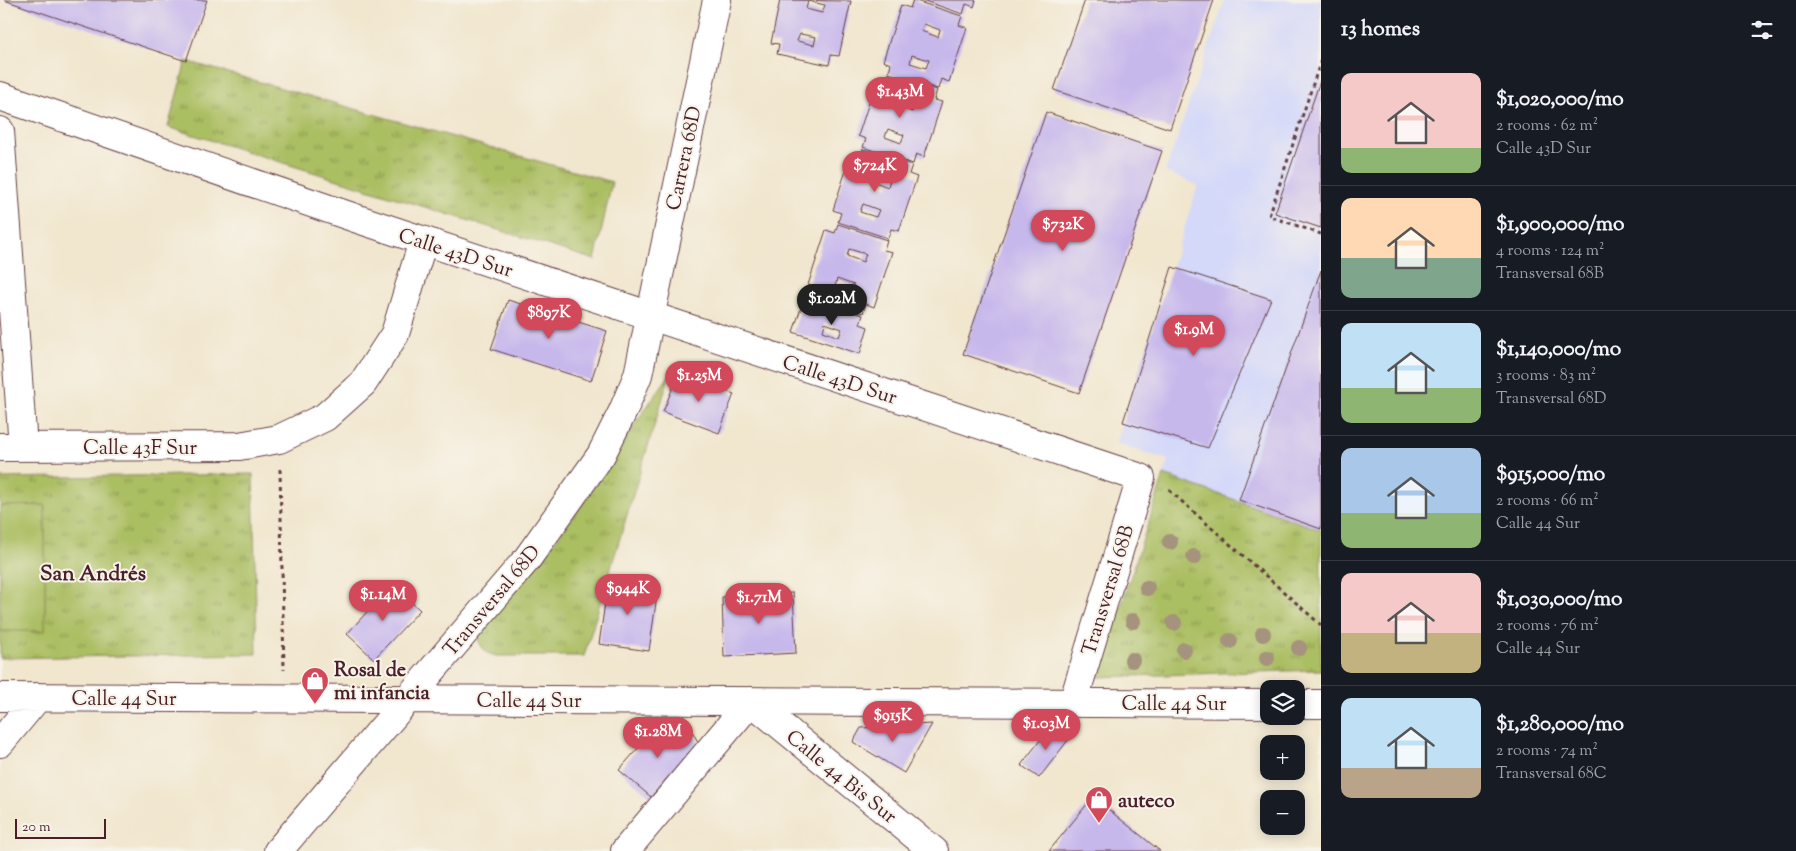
<!DOCTYPE html>
<html lang="en">
<head>
<meta charset="utf-8">
<style>
	:root { --surface:#171b24; --page:#242831; --text:#f1f3f6; --muted:#9ea1a6; --line:#363941; --accent:#d1495b }
	body { margin:0; font-family:"Sorts Mill Goudy",serif; background:var(--page); color:var(--text); height:100vh; display:flex; flex-direction:column; font-size:19px; white-space:nowrap }
	* { box-sizing:border-box; margin:0 }
	p { font-size:16px; color:var(--muted) }
	.icon { flex:none; width:28px; height:28px; fill:none; stroke:currentColor; stroke-width:2; stroke-linecap:round; stroke-linejoin:round }
	.map { position:relative; flex:1; overflow:hidden }
	.side { display:flex; flex-direction:column; background:var(--surface); width:475px }
	.side>* { flex:none }
	.controls { position:absolute; left:1260px; top:680px; display:grid; gap:10px }
	.controls a { display:grid; place-items:center; width:45px; height:45px; border-radius:10px; background:var(--surface); box-shadow:0 2px 12px #0003; font-size:25px }
	.scale { position:absolute; left:15px; bottom:12px; width:91px; box-sizing:border-box; padding-left:5px; border:2px solid #4a1f2b; border-top:0; font-size:14px; line-height:18px; white-space:nowrap; color:#4a1f2b; -webkit-text-stroke:4px #f7f3e8; paint-order:stroke }
	.price { position:absolute; translate:-50% -42px; padding:0 11px; border-radius:18px; background:var(--accent); color:#fff; font-size:16px; line-height:32px; filter:drop-shadow(0 1px 2px #0008) }
	.price::after { content:''; position:absolute; left:50%; top:30px; width:15px; height:11px; margin-left:-8px; background:inherit; clip-path:polygon(0 0,100% 0,50% 100%) }
	.price.on { background:#222; color:#fff }
	ul { padding:0; list-style:none }
	li { display:flex; align-items:center; gap:15px; height:125px; padding:0 20px }
	li+li { border-top:1px solid var(--line) }
	li span { display:grid; place-items:center; flex:none; width:140px; height:100px; border-radius:10px; color:#555 }
	li>.icon { margin-inline-start:auto }
	span .icon { width:60px; height:60px; fill:#fffc; stroke-width:1 }
	li b { font-size:21px }
	h2 { display:flex; justify-content:space-between; align-items:center; height:60px; padding:0 20px; font-size:21px }
	main { display:flex; flex:1; min-height:0 }
	.map>svg:first-child { display:block }
</style>
</head>
<body>
<main>
<div class="map">
<svg width="1321" height="851" viewBox="0 0 1321 851">
	<defs>
		<pattern id="grass-tufts" width="24" height="20" patternUnits="userSpaceOnUse" patternTransform="scale(1.25)"><rect width="24" height="20" fill="#aabe62"/><path d="M3 7l-1-3M5 7V3M7 7l1-3M15 17l-1-3M17 17v-4M19 17l1-3" fill="none" stroke="#8c9a51"/></pattern>
	</defs>
	<rect width="100%" height="100%" fill="#f7f3e8"/>
	<filter id="ink" filterUnits="userSpaceOnUse"><feTurbulence type="fractalNoise" baseFrequency=".02" numOctaves="2"/><feDisplacementMap in="SourceGraphic" scale="10" xChannelSelector="R" yChannelSelector="G"/><feConvolveMatrix kernelMatrix="1 2 1 2 8 2 1 2 1" color-interpolation-filters="sRGB"/></filter>
	<filter id="wash" filterUnits="userSpaceOnUse"><feTurbulence type="fractalNoise" baseFrequency=".0096" numOctaves="4" result="noise"/><feDisplacementMap in="SourceGraphic" scale="20" xChannelSelector="R" yChannelSelector="G"/><feGaussianBlur stdDeviation="1.12" result="paint"/><feColorMatrix in="noise" values="0 0 0 0 0 0 0 0 0 0 0 0 0 0 0 0 0 1.4 0 .05"/><feComposite in="paint" operator="in"/></filter>
	<g filter="url(#wash)">
		<rect width="100%" height="100%" fill="#f1e6ce"/>
		<path fill="#d4d8f9" d="M1225,0h96v529l-157,-54 4,-15 -52,-16 82,-259 -33,-13z"/>
		<path fill="url(#grass-tufts)" stroke="#7a6e46" d="M186,61l426,121 -17,78 -427,-133z
			M670,374l-86,282h-88l-11,-4 -7,-12 5,-14 44,-48 56,-74 49,-76z
			M253,474l4,180 -257,4v-180z
			M1164,475l157,55v140l-223,7z"/>
		<path fill="#aabe62" stroke="#7a6e46" d="M45,505v126h-45v-125z"/>
		<g id="blocks">
			<path fill="#c7b8ec" fill-rule="evenodd" d="M4,0h203l-21,61z
				M780,0l71,1 -12,55 -8,-1 -2,10 -52,-11 2,-10 -8,-1zM808,1l17,4 -3,8 -16,-4zM800,34l16,3 -2,8 -17,-4z
				M913,0l49,16 -3,9 8,3 -18,54 -8,-3 -3,10 -50,-16 3,-9 -8,-3 18,-56 9,3zM924,24l16,6 -2,7 -17,-6zM912,55l17,5 -3,8 -16,-5z
				M922,0h54l-2,7 -8,-3 -3,10z
				M1085,0h129l-44,129 -116,-39z
				M888,75l49,15 -3,10 8,2 -18,55 -8,-3 -3,10 -50,-17 3,-8 -8,-3 18,-55 9,2zM899,98l16,6 -3,8 -16,-6zM888,129l16,6 -3,8 -16,-6z
				M1321,78v150l-46,-15z
				M1046,112l116,39 -83,242 -116,-39z
				M863,149l49,16 -3,9 8,3 -18,54 -8,-2 -3,9 -50,-16 3,-9 -8,-3 18,-55 9,3zM874,173l16,6 -2,8 -16,-6zM863,204l16,6 -3,7 -16,-5z
				M838,224l49,16 -3,10 8,2 -18,55 -8,-3 -3,9 -50,-16 3,-9 -8,-3 18,-55 9,3zM849,249l17,5 -3,8 -16,-6zM837,279l17,6 -3,8 -16,-6z
				M1172,267l99,32 -63,149 -85,-26z
				M1321,270v259l-82,-29z
				M508,300l99,31 -16,50 -100,-32z
				M814,300l49,15 -3,9 8,3 -8,27 -67,-22 9,-27 9,3zM825,323l17,6 -3,8 -16,-6z
				M679,372l55,22 -15,39 -56,-21z
				M608,582l50,7 -9,62 -50,-7z
				M392,584l28,26 -46,49 -27,-25z
				M793,593l3,60 -72,4 -2,-60z
				M932,724l-28,49 -51,-31 8,-14z
				M691,729l7,13 -47,55 -32,-27 29,-33z
				M1048,730l27,1 -36,47 -18,-13z
				M1093,797l67,54h-111z"/>
		</g>
	</g>
	<g filter="url(#ink)">
		<use href="#blocks" fill-opacity="0" stroke="#633d43" stroke-width="1"/>
		<g fill="none" stroke-linecap="round" stroke-linejoin="round">
			<defs>
				<path id="minor" d="M0,96l358,123 783,259 -68,225
					M0,131l23,316
					M0,447l239,-1 40,-7 46,-22 38,-34 32,-49 28,-93
					M0,697l1269,7
					M751,701l183,150
					M1296,704h25
					M0,743l38,-46
					M278,851l249,-292 74,-104 22,-44 15,-36 79,-375
					M625,851l126,-150"/>
			</defs>
			<use href="#minor" stroke="#633d43" stroke-width="30"/>
			<path stroke="#633d43" stroke-width="3" stroke-dasharray="4 4" stroke-linecap="butt" d="M1321,60l-52,156 52,18
				M280,469l4,201
				M1169,490l152,135"/>
			<use href="#minor" stroke="#fff" stroke-width="28"/>
		</g>
		<g fill="#a5937e">
			<circle cx="1170" cy="542" r="8"/>
			<circle cx="1194" cy="557" r="8"/>
			<circle cx="1147" cy="588" r="8"/>
			<circle cx="1133" cy="621" r="8"/>
			<circle cx="1174" cy="623" r="8"/>
			<circle cx="1263" cy="634" r="8"/>
			<circle cx="1230" cy="641" r="8"/>
			<circle cx="1299" cy="648" r="8"/>
			<circle cx="1184" cy="650" r="8"/>
			<circle cx="1267" cy="658" r="8"/>
			<circle cx="1132" cy="660" r="8"/>
		</g>
	</g>
	<defs>
		<symbol id="shop-pin" viewBox="-11 -11 22 30"><path d="M0 17L-7.5 6A9.5 9.5 0 1 1 7.5 6Z" fill="#d1495b" stroke="#f7f3e8"/><path d="M-5-2.5h2.3a2.7 3.5 0 0 1 5.4 0H5L5.5 6h-11ZM-1.5-2.5h3a1.5 2.3 0 0 0-3 0Z" fill="#fff"/></symbol>
	</defs>
	<g fill-rule="evenodd">
		<use href="#shop-pin" x="299" y="665" width="32" height="43"/>
		<use href="#shop-pin" x="1083" y="784" width="32" height="43"/>
	</g>
	<g text-anchor="middle" stroke-width="4" stroke-linejoin="round" paint-order="stroke">
		<g font-size="20" fill="#4a1f2b" stroke="#f7f3e8">
			<text transform="translate(683 158) rotate(-78)" y="7">Carrera 68D</text>
			<text transform="translate(456 252) rotate(18)" y="7">Calle 43D Sur</text>
			<text transform="translate(840 379) rotate(18)" y="7">Calle 43D Sur</text>
			<text x="140" y="454">Calle 43F Sur</text>
			<text transform="translate(1107 590) rotate(-73)" y="7">Transversal 68B</text>
			<text transform="translate(491 600) rotate(-50)" y="7">Transversal 68D</text>
			<text x="124" y="705">Calle 44 Sur</text>
			<text x="529" y="707">Calle 44 Sur</text>
			<text x="1174" y="710">Calle 44 Sur</text>
			<text transform="translate(842 776) rotate(39)" y="7">Calle 44 Bis Sur</text>
		</g>
		<g font-size="20" font-weight="bold" fill="#4a1f2b" stroke="#f7f3e8" text-anchor="start">
			<text x="334" y="676">Rosal de<tspan x="334" dy="23">mi infancia</tspan></text>
			<text x="1118" y="807">auteco</text>
		</g>
		<g font-size="21" font-weight="bold" fill="#4a1f2b" stroke="#f7f3e8">
			<text x="93" y="580">San Andrés</text>
		</g>
	</g>
</svg>
<div class="controls">
<a><svg class="icon" aria-label="layers" viewBox="0 0 24 24"><path d="M12 4l9 5-9 5-9-5zM3 14l9 5 9-5"/></svg></a>
<a>+</a>
<a>−</a>
</div>
<div class="scale">20 m</div>
<b class="price" style="left:900px;top:119px">$1.43M</b>
<b class="price" style="left:875px;top:193px">$724K</b>
<b class="price" style="left:1063px;top:252px">$732K</b>
<b class="price on" style="left:832px;top:326px">$1.02M</b>
<b class="price" style="left:549px;top:340px">$897K</b>
<b class="price" style="left:1194px;top:357px">$1.9M</b>
<b class="price" style="left:699px;top:403px">$1.25M</b>
<b class="price" style="left:628px;top:616px">$944K</b>
<b class="price" style="left:383px;top:622px">$1.14M</b>
<b class="price" style="left:759px;top:625px">$1.71M</b>
<b class="price" style="left:893px;top:743px">$915K</b>
<b class="price" style="left:1046px;top:751px">$1.03M</b>
<b class="price" style="left:658px;top:759px">$1.28M</b>
</div>
<section class="side">
<h2>13 homes<svg class="icon" aria-label="filters" viewBox="0 0 24 24"><path d="M4 7h16M4 17h16"/><circle cx="9" cy="7" r="2"/><circle cx="15" cy="17" r="2"/></svg></h2>
<ul>
<li><span style="background:linear-gradient(#f6c9c9 75%,#8fb573 0)"><svg class="icon" aria-label="home" viewBox="0 0 24 24"><path d="M3 11l9-7 9 7M6 9v11h12V9"/></svg></span><div><b>$1,020,000/mo</b><p>2 rooms · 62 m²</p><p>Calle 43D Sur</p></div></li>
<li><span style="background:linear-gradient(#ffd9b3 60%,#7fa58c 0)"><svg class="icon" aria-label="home" viewBox="0 0 24 24"><path d="M3 11l9-7 9 7M6 9v11h12V9"/></svg></span><div><b>$1,900,000/mo</b><p>4 rooms · 124 m²</p><p>Transversal 68B</p></div></li>
<li><span style="background:linear-gradient(#bfe0f5 65%,#8fb573 0)"><svg class="icon" aria-label="home" viewBox="0 0 24 24"><path d="M3 11l9-7 9 7M6 9v11h12V9"/></svg></span><div><b>$1,140,000/mo</b><p>3 rooms · 83 m²</p><p>Transversal 68D</p></div></li>
<li><span style="background:linear-gradient(#a9c7e8 65%,#8fb573 0)"><svg class="icon" aria-label="home" viewBox="0 0 24 24"><path d="M3 11l9-7 9 7M6 9v11h12V9"/></svg></span><div><b>$915,000/mo</b><p>2 rooms · 66 m²</p><p>Calle 44 Sur</p></div></li>
<li><span style="background:linear-gradient(#f6c9c9 60%,#c2b280 0)"><svg class="icon" aria-label="home" viewBox="0 0 24 24"><path d="M3 11l9-7 9 7M6 9v11h12V9"/></svg></span><div><b>$1,030,000/mo</b><p>2 rooms · 76 m²</p><p>Calle 44 Sur</p></div></li>
<li><span style="background:linear-gradient(#bfe0f5 70%,#b9a48a 0)"><svg class="icon" aria-label="home" viewBox="0 0 24 24"><path d="M3 11l9-7 9 7M6 9v11h12V9"/></svg></span><div><b>$1,280,000/mo</b><p>2 rooms · 74 m²</p><p>Transversal 68C</p></div></li>
</ul>
</section>
</main>
</body>
</html>
